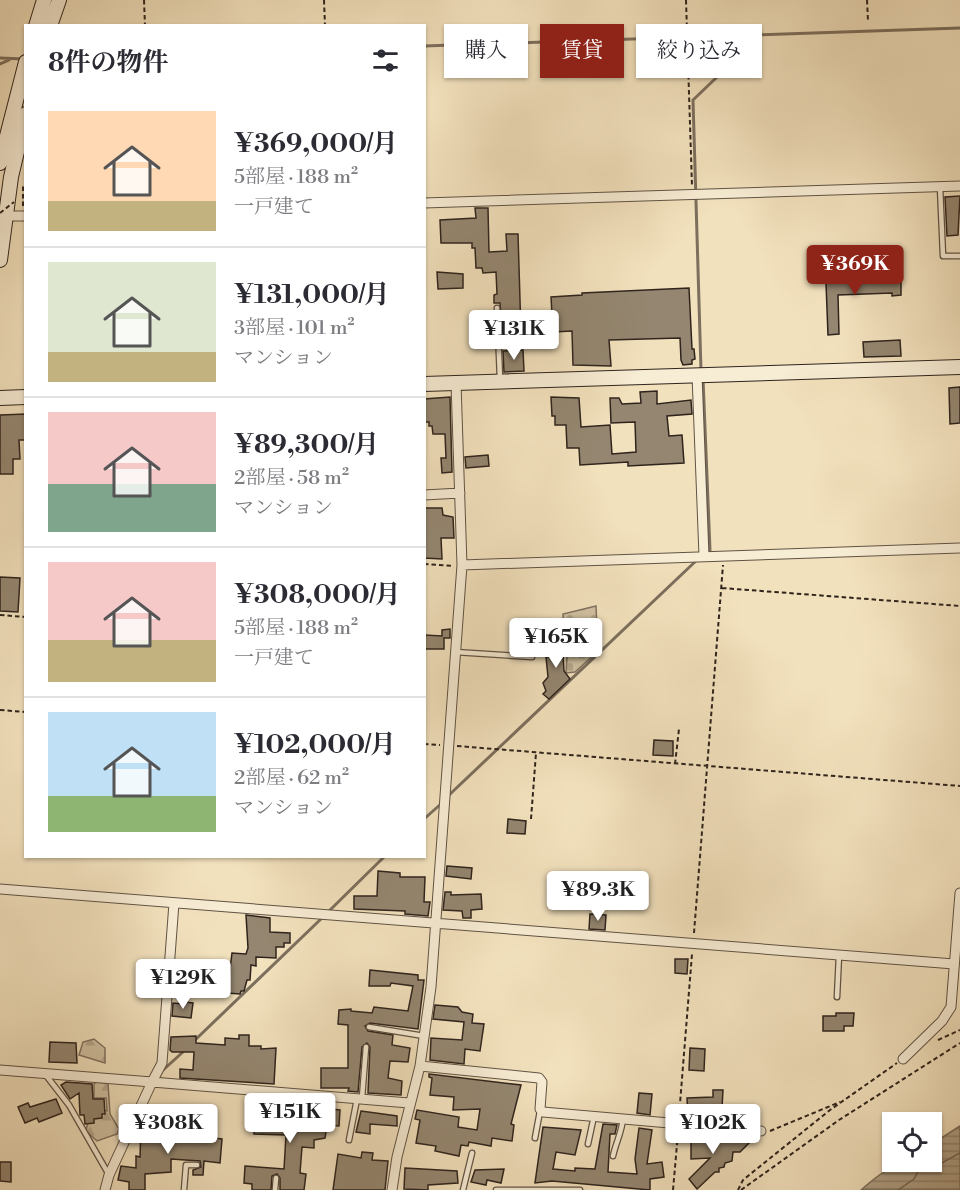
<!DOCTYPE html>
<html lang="ja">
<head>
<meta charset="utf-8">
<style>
	:root { --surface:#fff; --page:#f7f7f7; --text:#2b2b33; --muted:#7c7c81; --line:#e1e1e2; --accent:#8f2418 }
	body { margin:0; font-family:"Libre Bodoni","Noto Serif JP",serif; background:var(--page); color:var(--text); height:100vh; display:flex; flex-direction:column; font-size:22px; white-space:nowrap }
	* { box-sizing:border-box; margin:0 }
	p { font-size:20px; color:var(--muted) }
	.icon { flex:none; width:33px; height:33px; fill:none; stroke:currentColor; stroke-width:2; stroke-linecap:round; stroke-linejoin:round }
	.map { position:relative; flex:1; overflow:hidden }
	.side { position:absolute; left:24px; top:24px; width:402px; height:834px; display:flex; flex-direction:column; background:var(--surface); border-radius:0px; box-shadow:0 2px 4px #0004 }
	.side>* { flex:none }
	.top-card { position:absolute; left:444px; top:24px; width:426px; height:54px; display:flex; gap:12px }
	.controls { position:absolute; left:882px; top:1112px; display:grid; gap:12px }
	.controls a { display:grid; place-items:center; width:60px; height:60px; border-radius:0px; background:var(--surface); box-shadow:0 2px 4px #0004; font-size:30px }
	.price { position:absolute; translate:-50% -51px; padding:0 14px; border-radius:6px; background:#fff; color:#222; font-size:20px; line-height:39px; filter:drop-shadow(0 2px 3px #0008) }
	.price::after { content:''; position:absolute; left:50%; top:36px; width:18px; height:14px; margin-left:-9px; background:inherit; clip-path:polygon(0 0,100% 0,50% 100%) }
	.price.selected { background:var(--accent); color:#fff }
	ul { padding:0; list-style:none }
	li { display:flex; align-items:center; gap:18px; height:150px; padding:0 24px }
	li+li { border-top:2px solid var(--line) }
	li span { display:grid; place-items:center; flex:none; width:168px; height:120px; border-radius:0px; color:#555 }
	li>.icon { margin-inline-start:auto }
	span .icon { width:72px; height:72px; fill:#fffc; stroke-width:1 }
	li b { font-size:26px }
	h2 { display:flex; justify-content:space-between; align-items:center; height:72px; padding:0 24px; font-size:26px }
	.pill { padding:0 21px; border-radius:0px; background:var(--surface); box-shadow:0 2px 4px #0004; font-size:21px; line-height:54px }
	.pill.selected { background:var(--accent); color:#fff }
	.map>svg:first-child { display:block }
</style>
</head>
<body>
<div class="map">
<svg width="960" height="1190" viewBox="0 0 960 1190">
	<defs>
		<pattern id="forest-firs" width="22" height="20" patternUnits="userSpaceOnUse" patternTransform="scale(1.5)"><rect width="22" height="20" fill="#d1c1a2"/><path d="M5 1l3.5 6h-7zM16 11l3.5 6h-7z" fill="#b4a68b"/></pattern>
		<pattern id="cemetery-stones" width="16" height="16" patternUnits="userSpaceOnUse" patternTransform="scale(1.5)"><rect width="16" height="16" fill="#d1c1a2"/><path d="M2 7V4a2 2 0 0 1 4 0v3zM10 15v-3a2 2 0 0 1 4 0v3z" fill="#b4a68b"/></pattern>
		<pattern id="water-rules" width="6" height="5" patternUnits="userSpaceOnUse" patternTransform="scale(1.5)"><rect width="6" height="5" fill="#b0a187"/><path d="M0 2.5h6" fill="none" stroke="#90836e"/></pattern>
	</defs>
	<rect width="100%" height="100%" fill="#f2e1bd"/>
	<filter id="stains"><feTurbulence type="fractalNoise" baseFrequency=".00333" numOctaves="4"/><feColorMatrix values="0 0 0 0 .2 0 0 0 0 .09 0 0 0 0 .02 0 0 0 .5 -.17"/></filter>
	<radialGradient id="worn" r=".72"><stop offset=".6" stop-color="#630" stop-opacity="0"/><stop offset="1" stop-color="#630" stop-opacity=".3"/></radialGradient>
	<path fill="url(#forest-firs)" stroke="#807260" stroke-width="1.5" d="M94,1039l11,9v15l-26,-8 4,-13z
		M97,1082l11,1 2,31 9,15 -2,5 -20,7 -11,-10 2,-10 11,-11 8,1 -1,-13h-12v-14z"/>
	<path fill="url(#cemetery-stones)" stroke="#807260" stroke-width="1.5" d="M596,606l2,45 -23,21 -9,1 2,-35h-4l-1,-24z"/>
	<path fill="url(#water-rules)" stroke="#7c6f5d" stroke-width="1.5" d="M960,1126v64h-99c26,-23 36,-29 71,-29v-17z"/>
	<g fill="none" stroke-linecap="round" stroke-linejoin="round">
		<path stroke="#706252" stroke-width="1.5" d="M898,1190l16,-11 8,-15h18l20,-11"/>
		<path stroke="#7c6f5d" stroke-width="3" d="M424,46l536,-18
			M0,58l24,1
			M0,64l9,-4
			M701,370l-8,-270 68,-65
			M703,379l7,171 -4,3
			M448,796l250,-237
			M424,819l18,-16
			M329,911l56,-55
			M193,1042l129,-124
			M162,1071l22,-20"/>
	</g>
	<path fill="#948670" stroke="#2f241d" stroke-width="1.5" d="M960,196l-2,39 -11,1 -2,-39z
		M475,208h13l1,44 18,-1 -1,-17h12l3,99 -13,1v-4h-6l-2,-27h-6v-8l3,-1 -1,-22 -13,1 -1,-5h-6l-1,-20h-3v-5h-31l-1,-23 36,-2z
		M437,272l26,2v14l-25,1z
		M901,280v15l-9,1v-3l-54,2 1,39 -11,1 -2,-52z
		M689,288l3,61h2l1,10 -3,1v4l-9,1 -2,-5 -1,-22 -71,2 2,26 -38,-1 -1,-34 -19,1 -2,-35 31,-2v-2z
		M900,340l1,16 -37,1 -1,-15z
		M523,350l1,21 -20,1 -1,-21z
		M960,387v36l-10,1 -1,-36z
		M657,391v13l34,-4 1,14 -25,2 2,20 13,-1 2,28 -56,3v-4l-48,3 -1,-17h-12l-1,-23h-11v-9h-3l-1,-19 28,1 2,29 29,-2 2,29 24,-2 -1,-30 -24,1 -1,-25h9l3,6 19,-1 -1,-11z
		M450,397l2,75 -10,1 -1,-15h5l-1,-24h-12l-1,-8h-3v-4h-5v-23z
		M26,414v26h-7l1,19h-7v15h-13v-59z
		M488,455l1,11 -23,2 -1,-11z
		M424,508h18l1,7 10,2 1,21h-13l1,21 -18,-1z
		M0,577l20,1 -2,34 -18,-1z
		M450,629v9h-6v11h-19v-14l17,1v-6z
		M565,639l3,14 -5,1 1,17 6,8 -21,20 -6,-5 3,-3 -3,-8 5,-6 -2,-20h8l-1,-17z
		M654,740l19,1v15l-20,-1z
		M508,819l18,2 -1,13 -18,-1z
		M447,866l25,2 -1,11 -25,-3z
		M378,871l22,2v4h25l-1,25h6l-2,14 -23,-2v-3l-51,-2v-13h23z
		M445,892h6v3l30,-1 1,15 -11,1v8h-8l-1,-7 -19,-1z
		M590,914l16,1 -1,15 -16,-1z
		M246,915l24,3v14l20,1v10h-6v4h-8v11l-20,-1v9l-5,-1 -1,15h-3l-3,11h-3l-1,3 -13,-1 5,-40 14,1 2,-6z
		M675,959h13l-1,15 -12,-1z
		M370,970l48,5v5h6l-6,49 -48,-6 -5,3 3,5 25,4 -1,10 18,3 -2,14 -18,-1 -2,17 14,3 -1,14 -33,-2 2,-46 -3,-4 -5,4 -4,45 -10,-1 1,-3h-28v-20h27v-43l-10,-1 1,-14 12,-1v2l21,2 2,-6 34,4 5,-25 -22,-3 -1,3h-21z
		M184,1002l9,1 -2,15 -19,-2 1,-13 11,1z
		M435,1005l23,2 4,5 11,2 -1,9 12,1 -4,27 -15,-2 -1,15 -34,-4 1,-22 31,2 2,-18 -31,-3z
		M836,1013h18l-1,13h-9v5h-21v-15h13z
		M239,1035h10v11h12v3l15,-1 -2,36 -94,-6v-9l13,1 1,-18h-22l-2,-2 1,-13 25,-1v7l29,2v-7l14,1z
		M50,1042l26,1 1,20 -28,-1z
		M690,1048l15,1 -1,22 -15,-1z
		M429,1074l92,11 -10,39 3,1 -2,16 -20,-3 -1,8 -22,-4 -1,4 -7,-1 -2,11 -24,-5 1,-5 -20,-3 4,-23 -5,-1 2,-9 42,7 -1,10 19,3 3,-21 -27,1 1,-13 -24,-2 2,-17 -3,-1z
		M66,1082l26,2 1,15h11l1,15h-3v4l-8,1v4l-9,1 -1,-9h-4l-1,-22 -9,6 -9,-14z
		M713,1090h10l-1,18h15l1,14 -50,-5 -1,-19 26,-1z
		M639,1093l13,1 -2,21 -13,-2z
		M56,1099l6,14 -23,9 -2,-4 -12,5 -7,-16 10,-4 2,4z
		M260,1107h10v4l38,2 1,-6 31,3 -1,16 -12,-1 -2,13 -11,2v8l-12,-1 -2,26 6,1 -2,16h-24v-12l-3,-4 -5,2 -1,14h-19v-6l-8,-1 1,-17 39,3 2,-34 -32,-1 1,-19h6z
		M361,1111l36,5v10l-27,-2v10l-14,-2z
		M147,1124h9v4l17,1v11l25,1v-5l24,3 -2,24 -16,-2 -1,14h-10v-5l8,-3 -1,-6 -29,-2v13l-26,2v16h-16v-8l-11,-2 3,-14 15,2v-12l4,1 1,-31 6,1z
		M603,1124l14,1 -2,9h-5l-2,38 29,2 -2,-15 4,-31 13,2 -5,34 15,-2 2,15 -14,2v11l-98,-9 -17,2 8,-56 38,3 -6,25 -19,-3 -3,17 22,2v-3l20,1z
		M685,1133l16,3 -1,5 49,-4 3,3 -12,12h-7l-1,9 -7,2 -1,4 -5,1v4h-4l-18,17 -8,-10 21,-21 -19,1v-17h-7z
		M362,1152l11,1 -1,7 16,1 -3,29h-52l5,-36 23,4z
		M0,1162h11v20l-11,-1z
		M405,1168l52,3 1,12 -30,2v5l-24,-1z
		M504,1169l-3,14 -14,-3 -1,5 -15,-3 4,-12z"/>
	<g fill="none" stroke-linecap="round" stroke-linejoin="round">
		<defs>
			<path id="lane" d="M940,187l3,69h17
				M497,308l3,71
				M455,652l77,5
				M837,997l2,-42
				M369,1027l55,9
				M45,1074l24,31 40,70
				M362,1098l4,-51
				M535,1138l5,-27
				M349,1140l8,-41
				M588,1144l6,-28
				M613,1156c3,-14 9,-24 10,-38
				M184,1190l2,-25h11
				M275,1190l1,-12
				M463,1190l9,-37
				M496,1190h84"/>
			<path id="street" d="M424,203l536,-17
				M6,216h20
				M697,375l7,181
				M424,495l36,-2
				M462,565l498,-17
				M0,889l954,75
				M903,1059l39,-38 9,-14 9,-114
				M420,1066l119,12 3,4 -2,27 3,3 218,19
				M0,1070l152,12 10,-19 12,-160
				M105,1190l4,-15 43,-93 257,21
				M392,1190l5,-33 23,-91 11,-79 31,-422 -6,-182"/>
			<path id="secondary" d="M36,26l8,-26
				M50,26l9,-26
				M0,163l26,-101
				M0,260l11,-83 15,-63
				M424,384l536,-17
				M0,398l26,-1"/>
		</defs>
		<use href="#lane" stroke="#605345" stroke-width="7"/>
		<use href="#street" stroke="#605345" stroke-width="11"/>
		<use href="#secondary" stroke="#2f241d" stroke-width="16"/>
		<path stroke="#2f241d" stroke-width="2" stroke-dasharray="4.5 3" stroke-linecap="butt" d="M144,0l1,26
			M324,0l1,26
			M686,0l6,186
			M867,0l1,21
			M23,206v-22
			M424,564l30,2
			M722,588l238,18
			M0,615l26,2
			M0,710l26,2
			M424,744l16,1
			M457,746l503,40
			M675,764l4,-35
			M531,819l5,-66
			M694,933l29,-368
			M938,1040l22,-10
			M679,1116l13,-162
			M770,1131l70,-29
			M673,1190l5,-57
			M738,1190l5,-10 87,-70 67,-47
			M741,1190l98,-70 121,-77"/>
		<use href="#lane" stroke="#f7ecd4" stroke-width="4.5"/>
		<use href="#street" stroke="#f7ecd4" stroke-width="9"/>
		<use href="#secondary" stroke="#f7ecd4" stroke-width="14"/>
		<path stroke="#2f241d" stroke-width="2" stroke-dasharray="4.5 3" stroke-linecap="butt" d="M0,213l14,-11"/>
	</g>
	<rect width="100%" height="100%" filter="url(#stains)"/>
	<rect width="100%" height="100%" fill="url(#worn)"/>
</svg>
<div class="controls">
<a><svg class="icon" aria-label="locate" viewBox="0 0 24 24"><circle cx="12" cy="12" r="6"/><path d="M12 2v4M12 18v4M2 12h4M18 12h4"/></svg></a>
</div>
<b class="price selected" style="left:855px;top:296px">¥369K</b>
<b class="price" style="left:514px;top:361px">¥131K</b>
<b class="price" style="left:556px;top:669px">¥165K</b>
<b class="price" style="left:598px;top:922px">¥89.3K</b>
<b class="price" style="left:183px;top:1010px">¥129K</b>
<b class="price" style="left:290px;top:1144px">¥151K</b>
<b class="price" style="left:168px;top:1155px">¥308K</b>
<b class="price" style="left:713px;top:1155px">¥102K</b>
<div class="top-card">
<a class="pill">購入</a>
<a class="pill selected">賃貸</a>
<a class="pill">絞り込み</a>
</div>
<section class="side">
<h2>8件の物件<svg class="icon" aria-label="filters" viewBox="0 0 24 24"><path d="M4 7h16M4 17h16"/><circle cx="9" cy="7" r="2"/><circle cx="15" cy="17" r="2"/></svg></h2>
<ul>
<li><span style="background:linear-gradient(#ffd9b3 75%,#c2b280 0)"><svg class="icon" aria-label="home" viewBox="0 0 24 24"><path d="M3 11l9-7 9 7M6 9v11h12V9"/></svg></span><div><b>¥369,000/月</b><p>5部屋 · 188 m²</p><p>一戸建て</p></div></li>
<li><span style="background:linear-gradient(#dfe7d0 75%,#c2b280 0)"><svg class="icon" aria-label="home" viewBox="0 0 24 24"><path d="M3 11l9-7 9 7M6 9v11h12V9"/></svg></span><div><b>¥131,000/月</b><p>3部屋 · 101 m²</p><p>マンション</p></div></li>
<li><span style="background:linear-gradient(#f6c9c9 60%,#7fa58c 0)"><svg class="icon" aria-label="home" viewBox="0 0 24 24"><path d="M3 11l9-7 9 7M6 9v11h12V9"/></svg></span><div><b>¥89,300/月</b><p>2部屋 · 58 m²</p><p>マンション</p></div></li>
<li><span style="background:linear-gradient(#f6c9c9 65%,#c2b280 0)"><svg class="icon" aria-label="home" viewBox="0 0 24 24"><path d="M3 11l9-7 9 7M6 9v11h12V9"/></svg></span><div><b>¥308,000/月</b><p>5部屋 · 188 m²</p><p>一戸建て</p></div></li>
<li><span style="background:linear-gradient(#bfe0f5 70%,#8fb573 0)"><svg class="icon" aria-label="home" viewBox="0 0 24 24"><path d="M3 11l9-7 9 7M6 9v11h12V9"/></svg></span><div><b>¥102,000/月</b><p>2部屋 · 62 m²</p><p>マンション</p></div></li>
</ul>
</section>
</div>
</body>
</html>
